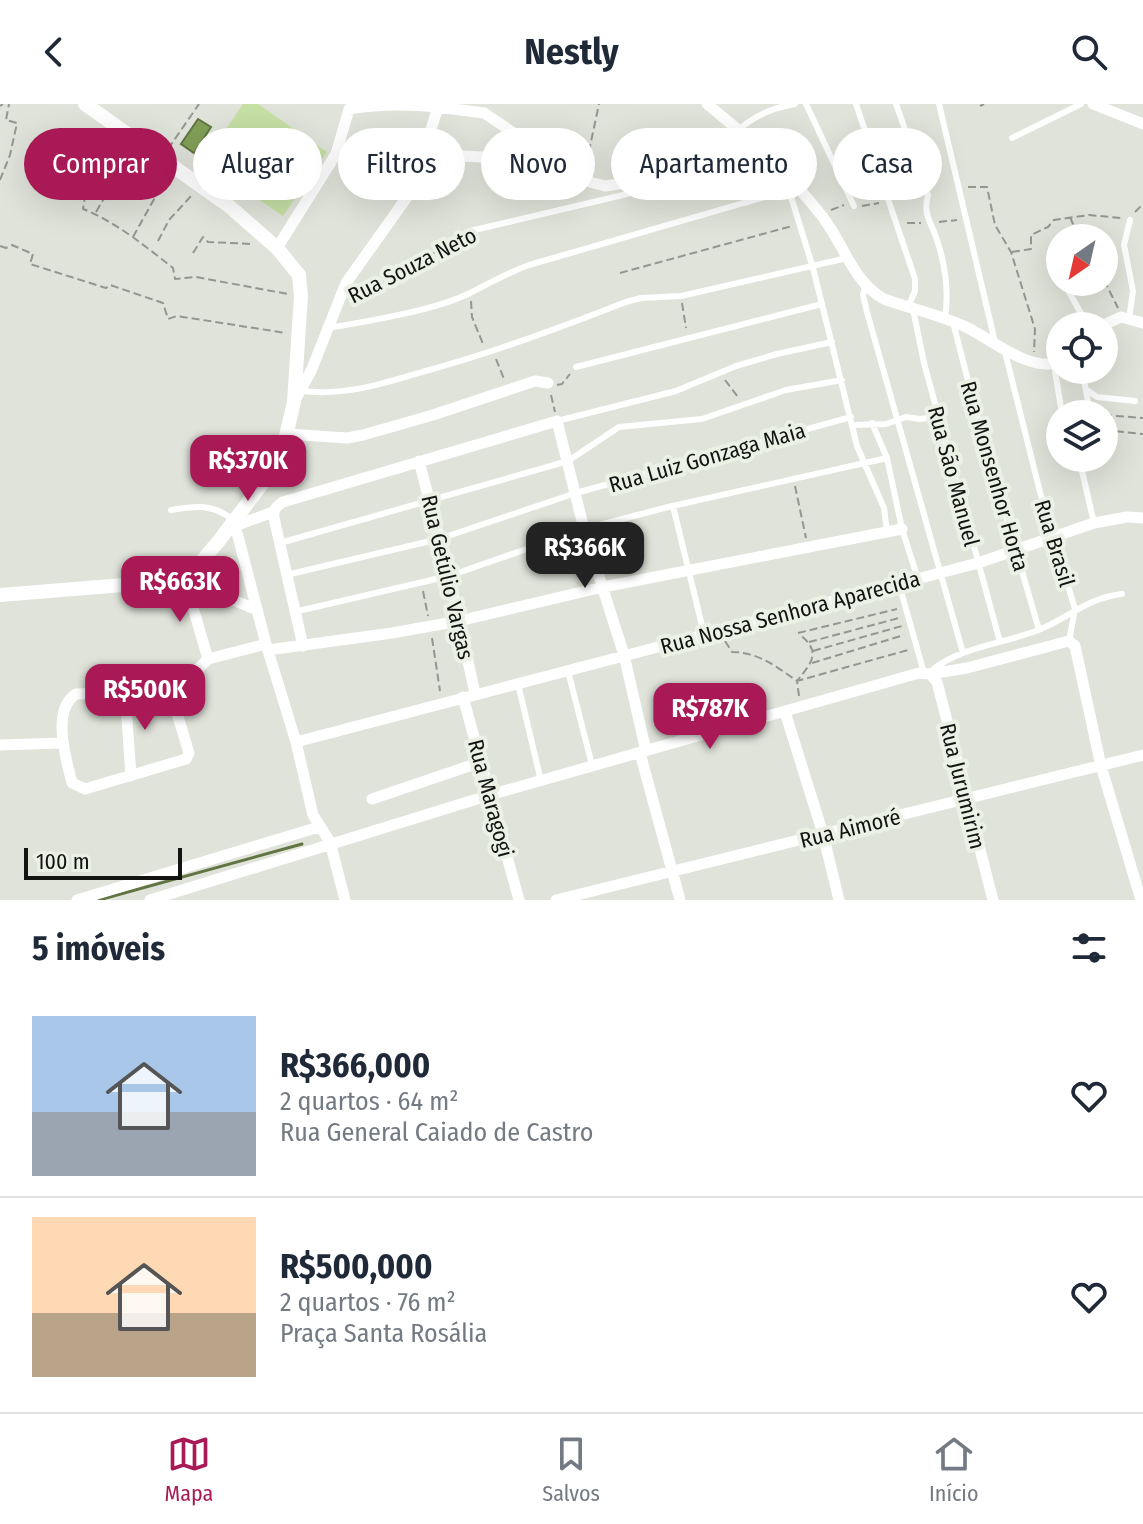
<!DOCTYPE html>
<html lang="pt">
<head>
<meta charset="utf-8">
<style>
	:root { --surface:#fff; --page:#f6f6f7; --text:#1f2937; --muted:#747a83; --line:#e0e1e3; --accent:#a81956 }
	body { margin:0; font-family:"Fira Sans Condensed",sans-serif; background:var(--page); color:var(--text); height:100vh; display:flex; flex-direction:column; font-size:30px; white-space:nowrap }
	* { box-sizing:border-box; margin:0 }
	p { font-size:26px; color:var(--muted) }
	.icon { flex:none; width:44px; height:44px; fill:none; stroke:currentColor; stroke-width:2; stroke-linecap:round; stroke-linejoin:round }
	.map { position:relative; height:796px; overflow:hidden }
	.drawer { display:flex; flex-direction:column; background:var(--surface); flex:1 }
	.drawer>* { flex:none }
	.hud { position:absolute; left:24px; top:24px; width:1096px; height:72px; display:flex; gap:16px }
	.needle { width:52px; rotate:214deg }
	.controls { position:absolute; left:1046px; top:120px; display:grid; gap:16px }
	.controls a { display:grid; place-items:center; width:72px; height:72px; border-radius:50%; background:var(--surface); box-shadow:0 8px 32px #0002; font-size:40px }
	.scale { position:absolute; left:24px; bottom:20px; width:158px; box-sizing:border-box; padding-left:8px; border:4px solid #131411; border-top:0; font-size:22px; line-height:28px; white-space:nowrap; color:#131411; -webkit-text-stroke:6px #ecf1e6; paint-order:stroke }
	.price { position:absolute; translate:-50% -68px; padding:0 18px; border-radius:16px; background:var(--accent); color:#fff; font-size:26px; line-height:52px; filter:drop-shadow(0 2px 4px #0008) }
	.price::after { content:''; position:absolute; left:50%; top:48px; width:24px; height:18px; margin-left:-12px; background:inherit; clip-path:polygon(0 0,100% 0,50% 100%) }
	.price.selected { background:#222; color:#fff }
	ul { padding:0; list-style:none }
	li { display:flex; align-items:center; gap:24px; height:200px; padding:0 32px }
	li+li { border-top:2px solid var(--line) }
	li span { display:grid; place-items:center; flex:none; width:224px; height:160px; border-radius:0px; color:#555 }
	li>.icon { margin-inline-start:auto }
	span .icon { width:96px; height:96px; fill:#fffc; stroke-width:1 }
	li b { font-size:34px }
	h2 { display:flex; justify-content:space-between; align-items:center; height:96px; padding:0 32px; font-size:34px }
	.tag { padding:0 28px; border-radius:36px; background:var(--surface); box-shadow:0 8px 32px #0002; font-size:28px; line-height:72px }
	.tag.selected { background:var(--accent); color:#fff }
	header { display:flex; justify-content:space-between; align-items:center; height:104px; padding:0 32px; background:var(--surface); font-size:36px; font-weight:700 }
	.menu { display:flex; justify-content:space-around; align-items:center; height:112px; border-top:2px solid var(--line); background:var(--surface); font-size:22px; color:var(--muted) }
	.menu a { display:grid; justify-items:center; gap:4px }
	.menu .selected { color:var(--accent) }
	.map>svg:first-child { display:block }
</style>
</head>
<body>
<header><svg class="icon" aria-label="back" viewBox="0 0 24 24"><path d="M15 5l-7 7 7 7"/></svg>Nestly<svg class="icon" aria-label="search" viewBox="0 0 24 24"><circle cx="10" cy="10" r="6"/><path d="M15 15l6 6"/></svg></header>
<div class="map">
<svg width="1143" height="796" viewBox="0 0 1143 796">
	<rect width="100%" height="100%" fill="#dfe3d9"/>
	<path fill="#c5dfa4" d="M243,0h15l69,48 -44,64 -79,-54z"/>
	<path fill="#829f57" stroke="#617542" stroke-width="2" d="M198,15l13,8 -17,26 -13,-9z"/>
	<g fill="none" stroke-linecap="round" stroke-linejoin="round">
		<path stroke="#617542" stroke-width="3" d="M99,796l203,-56"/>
		<path stroke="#949790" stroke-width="2" stroke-dasharray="8 4" stroke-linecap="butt" d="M0,2l3,-2
			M980,2l4,-2
			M112,36l-27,56 -2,13c33,13 62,37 90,59l2,11 21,-2 92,17
			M168,45l31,-45
			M582,58l7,-11 10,-47
			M0,76l10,-25 7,-32 -11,-3 3,-16
			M968,83h19l8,38 16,27 24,77 -1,23
			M862,102l17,-3
			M831,106l13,-5
			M96,108l35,-60
			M1135,108l8,-8
			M1070,113l9,21
			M939,118l18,-2
			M907,119h14
			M133,133l34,-61
			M158,137l11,-21 23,-25
			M0,142l6,2 6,-3 21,9 -3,10 76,24 4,-3 53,18 5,16 9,-3 109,17
			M1012,148l19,-3v-14l17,-8 6,-7 35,-5 32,3
			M193,149l10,-16 5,5 44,2
			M620,169l172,-47
			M1104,176l14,28
			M353,191l83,-43
			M471,197l1,16 11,27
			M682,199l4,25
			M496,255l8,20
			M725,276l13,17
			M557,281l5,-1 8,-10
			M551,291l4,17
			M1104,311l39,3
			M1104,326l39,4
			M795,382l11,52
			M423,487l5,25
			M798,529l99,-24
			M432,534l8,53
			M725,537l7,11c26,0 45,15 65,29l111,-31
			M809,538l90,-24
			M813,547l89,-25
			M812,559l92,-28
			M799,592l-2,-15c15,-19 25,-29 2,-47"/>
		<path stroke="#fff" stroke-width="6" d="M806,0l48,102
			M856,0l59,175v12l-7,16
			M896,0l32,91c-5,19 2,25 8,42 9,26 13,55 9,82
			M939,0l56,238
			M738,26c18,-15 34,-22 57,-26
			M1012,34l69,-34
			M791,84l-2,2 24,78 44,178 27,62 3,24
			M444,144l26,-17 153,-36 86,-25 59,-11
			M1064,179l24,43
			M865,182l-2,9 4,17 96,341
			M913,205l11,54 76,279
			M1129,215l4,-28 -9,-46 6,-25
			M953,218l23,90 63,218
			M329,224c40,-7 103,-17 139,-34 20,-10 39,-21 61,-29l260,-75
			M1005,248l35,140 35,117 -6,32
			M1054,261l8,49
			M576,263l246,-63
			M1082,266l8,42
			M1087,286l10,7 38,4
			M302,287c43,5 80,-7 120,-19 70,-19 137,-44 204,-70l15,-4 40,-2 166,-38
			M557,317l119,-30 60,-25 41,-12 55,-12
			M872,319l15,35 15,71 16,50
			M853,321l33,-1 20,-7 14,2 18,-2
			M1079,354l15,65
			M673,402l31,128
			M171,406c24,-4 43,-7 63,11
			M280,439l288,-82 51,-34 83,-8 84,-29 56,-10
			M286,471l153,-36 137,-46 275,-76
			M899,480l25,89
			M294,508l155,-36 135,-47 84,-22 219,-49
			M568,567l24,94
			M931,567c29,-24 70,-27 105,-40 32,-12 50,-33 86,-37
			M518,580l23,97"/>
		<path stroke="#fff" stroke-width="11" d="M707,0c41,33 83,71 115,112 22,28 30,65 62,83 27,10 58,16 84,29 24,12 63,45 92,34
			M1093,0l50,20
			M422,50l79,4 25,5 27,12 28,5
			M277,144l59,-94 13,-45c29,-5 60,-5 89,-2
			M1101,222l20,-9 22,6
			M294,298l17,-31 35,-88 66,-93 26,-83 46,6 102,68 19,5 28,-4 105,-52
			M288,330l59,4 16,-3 70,-20 102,-34 13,2
			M419,357l30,115 26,117
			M234,417l32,123 30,98 17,73 17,27 15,58
			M235,422l38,-14
			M185,476l23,79
			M185,476l72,30
			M303,542l-29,-128c-1,-9 2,-11 9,-16l274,-81 27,108 40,126 22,96
			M268,546l124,-17 67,-12 144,-34 299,-58
			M930,570l7,8 56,218
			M170,586l19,63 -3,6 -101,30 -13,-6c-6,-24 -21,-73 4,-89l94,-4 19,-12 19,-19 58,-15
			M125,587l6,85
			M463,593l56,203
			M785,608l38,122 16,66
			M296,638l682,-179 116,-40 33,-6 16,1
			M0,641l62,-2
			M640,649l40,147
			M372,695l109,-37
			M77,796l242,-73
			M150,796l340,-105 429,-122 11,1 37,-6 102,-27 6,5 26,120 40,134
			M556,796l587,-145"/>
		<path stroke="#fff" stroke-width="14" d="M0,491l185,-15 33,-38 57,-75 7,-14 12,-51 7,-106 -2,-21 -22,-27 -48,-42 -144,-102"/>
	</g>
	<g text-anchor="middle" stroke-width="8" stroke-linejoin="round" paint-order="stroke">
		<g font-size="22" fill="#131411" stroke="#ecf1e6">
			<text transform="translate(412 161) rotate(-27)" y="8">Rua Souza Neto</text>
			<text transform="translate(707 353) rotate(-16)" y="8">Rua Luiz Gonzaga Maia</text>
			<text transform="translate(954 372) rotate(75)" y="8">Rua São Manuel</text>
			<text transform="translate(995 372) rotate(74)" y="8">Rua Monsenhor Horta</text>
			<text transform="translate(1055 439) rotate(73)" y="8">Rua Brasil</text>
			<text transform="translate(448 473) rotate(77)" y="8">Rua Getúlio Vargas</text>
			<text transform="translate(790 508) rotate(-15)" y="8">Rua Nossa Senhora Aparecida</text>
			<text transform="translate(963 682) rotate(76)" y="8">Rua Jurumirim</text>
			<text transform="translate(491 694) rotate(75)" y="8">Rua Maragogi</text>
			<text transform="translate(850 724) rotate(-14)" y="8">Rua Aimoré</text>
		</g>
	</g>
</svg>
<div class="controls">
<a><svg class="needle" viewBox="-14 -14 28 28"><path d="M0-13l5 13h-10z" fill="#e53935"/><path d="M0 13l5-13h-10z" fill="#747a83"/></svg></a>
<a><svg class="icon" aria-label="locate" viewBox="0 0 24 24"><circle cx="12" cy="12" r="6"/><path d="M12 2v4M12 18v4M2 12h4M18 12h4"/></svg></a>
<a><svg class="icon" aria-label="layers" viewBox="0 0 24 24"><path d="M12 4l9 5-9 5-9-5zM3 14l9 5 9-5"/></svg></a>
</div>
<div class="scale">100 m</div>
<b class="price" style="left:248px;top:399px">R$370K</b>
<b class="price selected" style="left:585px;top:486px">R$366K</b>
<b class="price" style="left:180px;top:520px">R$663K</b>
<b class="price" style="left:145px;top:628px">R$500K</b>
<b class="price" style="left:710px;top:647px">R$787K</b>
<div class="hud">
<a class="tag selected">Comprar</a>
<a class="tag">Alugar</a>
<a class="tag">Filtros</a>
<a class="tag">Novo</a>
<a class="tag">Apartamento</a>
<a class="tag">Casa</a>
</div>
</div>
<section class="drawer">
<h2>5 imóveis<svg class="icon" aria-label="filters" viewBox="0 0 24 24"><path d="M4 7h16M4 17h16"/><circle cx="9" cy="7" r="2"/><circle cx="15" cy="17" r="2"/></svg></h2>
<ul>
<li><span style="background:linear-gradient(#a9c7e8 60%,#9aa5b1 0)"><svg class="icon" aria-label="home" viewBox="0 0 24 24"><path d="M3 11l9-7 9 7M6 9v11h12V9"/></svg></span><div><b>R$366,000</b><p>2 quartos · 64 m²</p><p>Rua General Caiado de Castro</p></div><svg class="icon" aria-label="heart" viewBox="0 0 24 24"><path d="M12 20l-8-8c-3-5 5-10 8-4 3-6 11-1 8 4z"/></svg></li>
<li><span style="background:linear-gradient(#ffd9b3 60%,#b9a48a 0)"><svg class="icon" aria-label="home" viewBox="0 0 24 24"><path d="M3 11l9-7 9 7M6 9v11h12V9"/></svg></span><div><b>R$500,000</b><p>2 quartos · 76 m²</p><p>Praça Santa Rosália</p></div><svg class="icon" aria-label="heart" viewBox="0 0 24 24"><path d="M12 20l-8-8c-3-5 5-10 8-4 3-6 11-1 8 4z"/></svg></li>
</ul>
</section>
<nav class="menu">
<a class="selected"><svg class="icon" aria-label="map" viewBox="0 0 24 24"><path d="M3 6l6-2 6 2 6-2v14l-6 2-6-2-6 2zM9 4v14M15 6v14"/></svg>Mapa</a>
<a><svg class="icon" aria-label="saved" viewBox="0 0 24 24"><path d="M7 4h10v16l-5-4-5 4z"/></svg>Salvos</a>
<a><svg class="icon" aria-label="home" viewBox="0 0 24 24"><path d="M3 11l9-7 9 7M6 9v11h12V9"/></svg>Início</a>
</nav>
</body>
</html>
